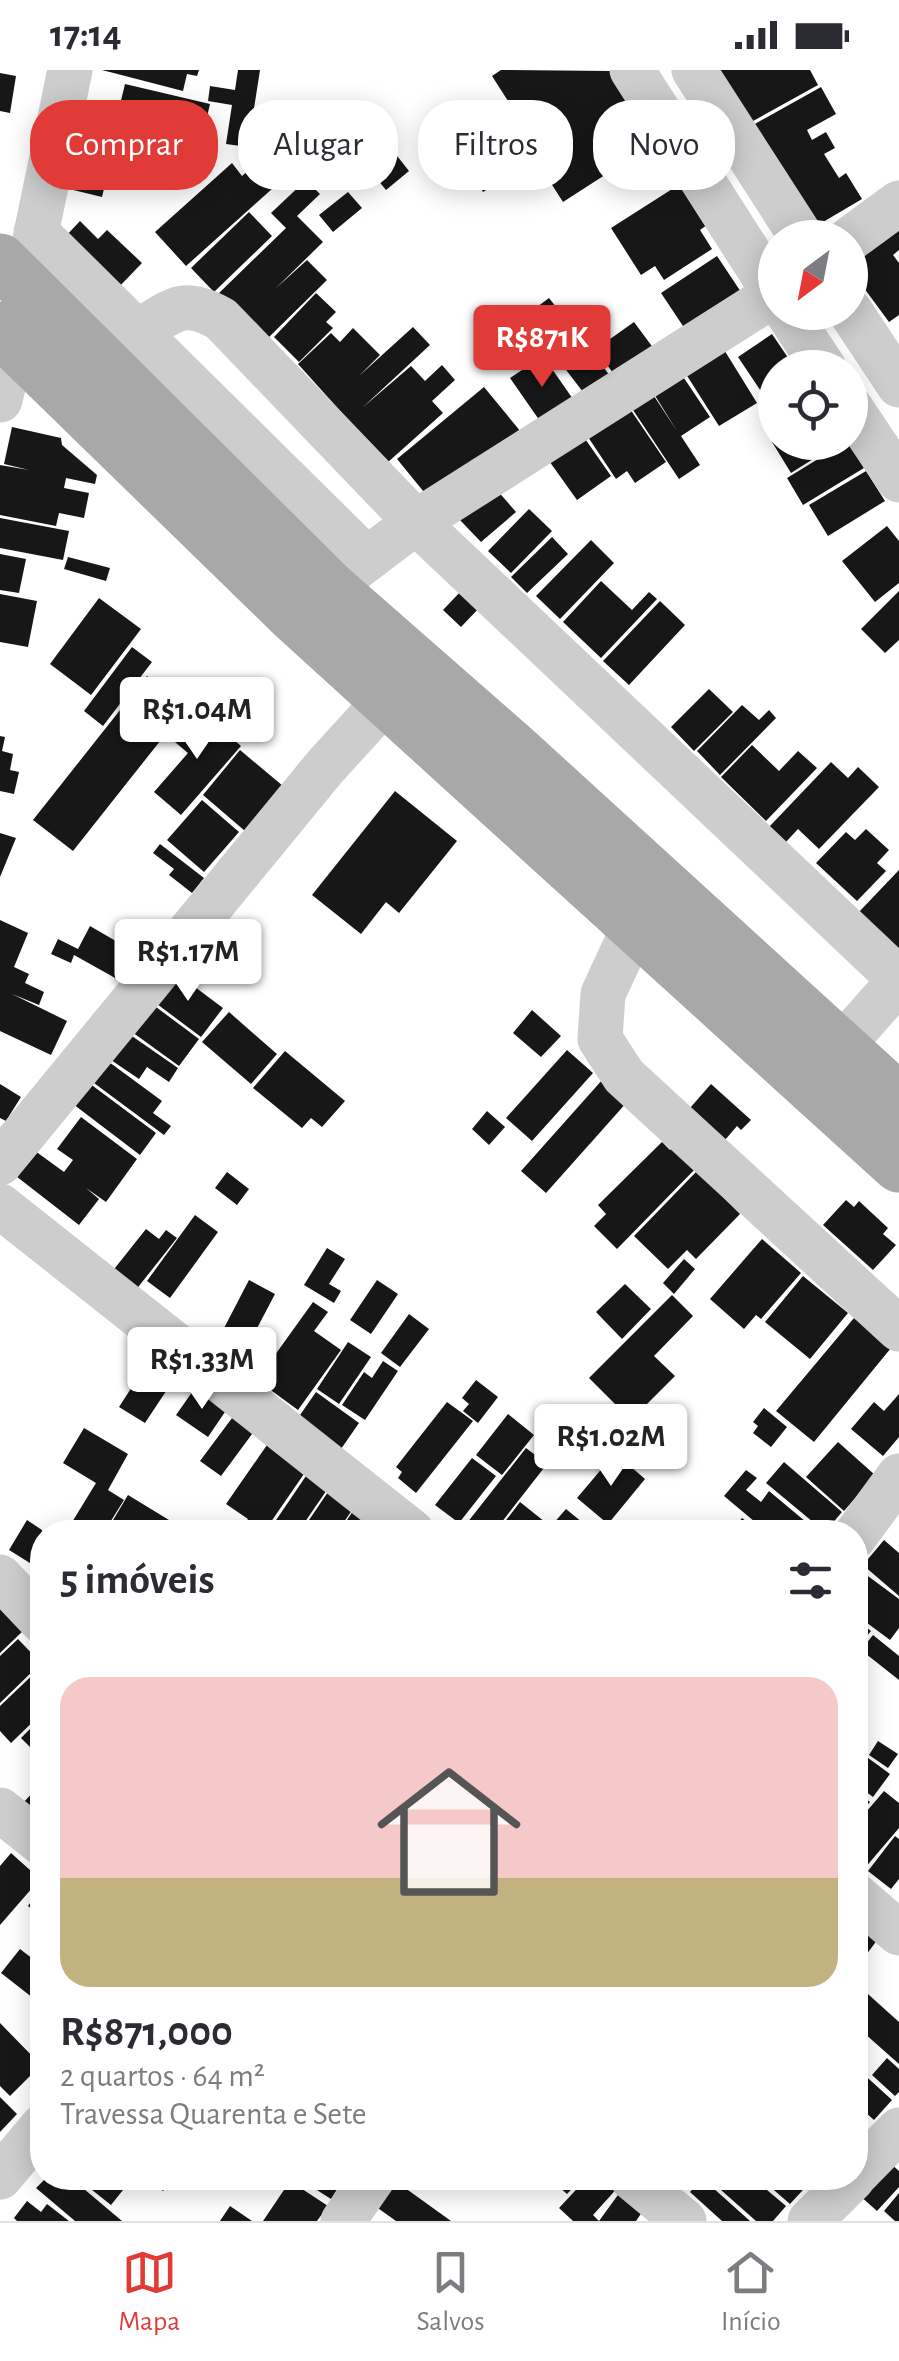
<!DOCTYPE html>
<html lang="pt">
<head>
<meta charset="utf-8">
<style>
	:root { --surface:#fff; --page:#f2f2f3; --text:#2b2b33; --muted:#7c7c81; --line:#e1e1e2; --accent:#e13b38 }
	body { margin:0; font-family:"Alegreya Sans",sans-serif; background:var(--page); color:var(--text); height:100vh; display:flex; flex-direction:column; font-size:38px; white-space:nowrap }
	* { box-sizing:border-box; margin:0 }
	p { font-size:32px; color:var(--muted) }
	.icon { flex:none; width:55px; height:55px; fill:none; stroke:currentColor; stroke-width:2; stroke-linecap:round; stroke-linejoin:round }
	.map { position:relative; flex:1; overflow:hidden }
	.details { position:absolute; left:30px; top:1450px; width:838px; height:670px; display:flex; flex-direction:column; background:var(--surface); border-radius:40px; box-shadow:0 5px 25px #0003 }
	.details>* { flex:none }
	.banner { position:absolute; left:30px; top:30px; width:840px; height:90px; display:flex; gap:20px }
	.needle { width:65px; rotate:212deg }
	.controls { position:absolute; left:758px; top:150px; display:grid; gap:20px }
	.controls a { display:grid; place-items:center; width:110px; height:110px; border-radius:50%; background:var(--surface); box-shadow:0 5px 25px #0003; font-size:50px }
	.price { position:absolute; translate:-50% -85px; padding:0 22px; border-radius:10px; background:#fff; color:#222; font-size:32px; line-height:65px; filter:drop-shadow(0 2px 5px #0008) }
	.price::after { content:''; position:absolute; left:50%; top:60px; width:30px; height:22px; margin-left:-15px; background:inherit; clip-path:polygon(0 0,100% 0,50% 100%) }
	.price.active { background:var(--accent); color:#fff }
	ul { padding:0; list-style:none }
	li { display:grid; align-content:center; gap:20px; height:530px; padding:0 30px }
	li span { display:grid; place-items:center; height:310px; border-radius:30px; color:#555 }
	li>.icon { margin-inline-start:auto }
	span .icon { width:180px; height:180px; fill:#fffc; stroke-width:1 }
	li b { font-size:42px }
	h2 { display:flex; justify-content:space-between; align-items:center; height:120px; padding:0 30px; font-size:42px }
	.tag { padding:0 35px; border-radius:40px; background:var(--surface); box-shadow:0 5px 25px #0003; font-size:35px; line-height:90px }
	.tag.active { background:var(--accent); color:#fff }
	.status { display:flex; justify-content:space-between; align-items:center; height:70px; padding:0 50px; background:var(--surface); direction:ltr }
	.status svg { height:28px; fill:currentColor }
	.tab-bar { display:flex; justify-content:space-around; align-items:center; height:140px; border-top:2px solid var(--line); background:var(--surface); font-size:28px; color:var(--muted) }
	.tab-bar a { display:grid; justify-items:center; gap:5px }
	.tab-bar .active { color:var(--accent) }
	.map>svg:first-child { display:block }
</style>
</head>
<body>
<div class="status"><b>17:14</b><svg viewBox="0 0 49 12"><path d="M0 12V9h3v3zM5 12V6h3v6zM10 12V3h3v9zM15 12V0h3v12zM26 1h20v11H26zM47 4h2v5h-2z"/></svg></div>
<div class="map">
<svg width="899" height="2151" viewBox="0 0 899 2151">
	<rect width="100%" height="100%" fill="#fff"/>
	<path fill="#171717" d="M102,0h97l-2,6 -10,-2 -4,17z
		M238,0h22l-12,77 -22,-3 6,-39 -24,-4 2,-15 25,4z
		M501,0l110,1 20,32 -17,11 25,39 -76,49 -62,-97 7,-4 -16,-25z
		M713,0h97l8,15 -74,41z
		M0,3l16,3 -6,37 -10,-2z
		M125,14l85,20 -8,34 -85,-21z
		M821,17l15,27 -29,16 5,10 14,-8 9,16 -11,6 15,24 7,-5 16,26 -44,26 -65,-100z
		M74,65l12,3 -3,16 28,6 -9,37 -41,-10z
		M383,68l26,33 -23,19 -27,-33z
		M484,82l17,29 -18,11 -17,-29z
		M262,88l20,22 -96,86 -31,-34 77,-69 10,13z
		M306,110l14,14 -23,22 26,26 -48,47 32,-29 20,20 -60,59 -49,-45 68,-66 -15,-15z
		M680,114l27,41 -7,5 12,19 -48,31 -9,-14 -14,9 -30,-47z
		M348,122l14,16 -29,24 -14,-17z
		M249,142l23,24 -58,56 -23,-24z
		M80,151l18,18 9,-9 35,33 -25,26 -53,-51z
		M899,158v22l-6,5 6,8v52l-10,7 -39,-53v-12z
		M717,186l26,39 -56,37 -26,-39z
		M316,223l20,19 -10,10 7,6 -34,34 -25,-25z
		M549,228l62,79 -25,19 -61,-80z
		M634,252l20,27 -39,27 -19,-27z
		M413,257l17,18 -68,63 49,-42 14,15 17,-16 13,15 -23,21 11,12 -56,50 -89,-99 33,-31 9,9 13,-14 27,27 -21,21z
		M772,264l23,34h-20v44l-37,-55z
		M723,278l34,55 -38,23 -35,-55z
		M543,286l32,46 -33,22 -32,-46z
		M682,305l28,42 -29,19 19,29 -21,14 -48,-72 21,-14 25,38 -23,-37z
		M484,317l37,45 -39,33 -7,-7 -47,39 -31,-38z
		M628,336l38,56 -31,21 -8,-12 -11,8 -30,-45z
		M12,357l49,11 1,7 35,30 -2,9 -29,-6 -2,10 25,5 -5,25 -25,-5 -3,13 -56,-11v-50l29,5 -25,-6z
		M581,363l30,43 -34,24 -30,-42z
		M772,372h68l-49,31z
		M846,372h3l15,26 -61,37 -16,-27z
		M866,401l19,30 -57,35 -19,-31z
		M496,419l20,23 -35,30 -21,-22z
		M529,439l23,22 -41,42 -23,-22z
		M0,448l69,13 -6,29 -63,-12z
		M887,456l12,15v42l-24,19 -33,-41z
		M552,467l16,17 -41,39 -16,-16z
		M591,470l23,23 -54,56 -24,-23z
		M0,484l26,5 -7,34 -19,-3z
		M68,487l42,11 -4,13 -42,-12z
		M601,511l31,29 17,-18 8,7 -56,59 -38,-36z
		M462,520l18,17 -19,20 -18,-17z
		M899,521v49l-14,13 -24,-24z
		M0,524l37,7 -9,46 -28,-5z
		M99,528l42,31 -50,66 -41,-31z
		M660,531l25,24 -56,60 -26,-24z
		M132,577l20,15 -49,64 -19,-15z
		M147,606l40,31 -114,144 -40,-31z
		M709,619l24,23 -39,39 -23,-24z
		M742,635l17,15 10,-10 7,8 -56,57 -23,-24z
		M201,641l40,35 -60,69 -27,-23 34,-39 -13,-11z
		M0,666l5,1 -3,14 11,3 -3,16 9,2 -5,22 -14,-3z
		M752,675l27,26 19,-20 19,17 -51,53 -45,-44z
		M240,680l43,36 -38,45 -42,-36z
		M831,692l17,16 10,-11 21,20 -60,62 -21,-20 -13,14 -16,-16z
		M395,721l62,50 -58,72 -13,-11 -25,32 -49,-39z
		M202,730l37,32 -35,40 -37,-32z
		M866,759l23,21 -12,13 9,8 -29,30 -41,-38 30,-31 9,8z
		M0,763l16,5 -16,39z
		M160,774l44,34 -12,15 -23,-18 5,-6 -21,-16z
		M899,800v81l-41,-38z
		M0,850l28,13 -14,34 15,7 -4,9 19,9 -5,13 -27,-11 55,27 -16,34 -51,-24z
		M90,856l43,25 -16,28 -43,-24 -3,8 -20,-9 7,-15 20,10z
		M175,902l48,36 -22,29 -48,-36z
		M152,934l47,35 -20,27 -47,-34z
		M532,940l29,26 -20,21 -28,-24z
		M229,942l48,42 -26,30 -49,-42z
		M129,964l49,34 -9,14 -22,-15 -8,12 -28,-19z
		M567,980l26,23 -61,68 -26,-23z
		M285,981l60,50 -23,26 -11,-9 -9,10 -49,-40z
		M109,992l53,39 -9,12 18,13 -7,9 -70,-52z
		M603,1009l25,22 -82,92 -25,-22z
		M89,1013l67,50 -16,22 -67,-51z
		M0,1014l21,13 -15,24 -6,-3z
		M711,1014l40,36 -10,10 -4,-4 -12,14 -35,-32z
		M487,1041l18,16 -16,18 -17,-16z
		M81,1047l56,42 -31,43 -20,-14 13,11 -20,26 -67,-52 19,-25 33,24 9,-12 -16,-11z
		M662,1072l8,8 7,-7 22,22 -82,84 -23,-23 12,-12 -8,-9z
		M697,1101l43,43 -44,45 -9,-9 -19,19 -34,-33z
		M227,1102l22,17 -12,16 -22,-17z
		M846,1130l8,7 5,-6 29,27 -5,6 13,11 -23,25 -50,-45z
		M195,1145l23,17 -48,66 -23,-17z
		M146,1159l13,10 7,-9 11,8 -42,53 -24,-18z
		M762,1169l39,34 -40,46 -5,-4 -12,14 -34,-30z
		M327,1178l18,11 -16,25 12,7 -7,12 -30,-18z
		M684,1189l11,10 -21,25 -11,-11z
		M803,1206l45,37 -38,46 -45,-37z
		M249,1210l26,14 -40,76 -26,-13z
		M377,1210l21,14 -27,40 -21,-14z
		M625,1214l26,25 -29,30 -26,-27z
		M672,1225l21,21 -39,40 21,20 -44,44 -42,-42z
		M313,1232l15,10 -14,19 27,19 -43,60 -41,-30z
		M409,1244l20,15 -29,38 -19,-14z
		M854,1248l37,30 -77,94 -38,-31z
		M348,1272l23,15 -32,47 -22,-15z
		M152,1286l26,17 -33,50 -26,-16z
		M383,1291l15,10 -33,49 -23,-15 22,-33 8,6z
		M476,1310l22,17 -20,26 -15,-12 6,-7 -7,-6z
		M195,1318l32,21 -19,28 -32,-22z
		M316,1322l43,31 -18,26 -43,-31z
		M899,1324v43l-16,19 -32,-27 23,-27 10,9z
		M447,1332l26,19 -57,72 -18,-15 4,-6 -6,-5z
		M764,1338l23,19 -16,20 -18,-14 5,-7 -5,-4z
		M235,1344l20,16 -34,46 -21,-15z
		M508,1344l26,21 -32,40 -26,-20z
		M84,1358l44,26 -20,36 16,10 -20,32h-38l30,-49 -33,-20z
		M838,1372l37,33 -31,36 -38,-34z
		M267,1375l39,26 -42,61h-25l9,-13 -22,-15z
		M526,1378l21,16 -53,68h-15l-12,-9z
		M615,1383l30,26 -37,45 -31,-26z
		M472,1388l24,18 -37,47 -24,-18z
		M784,1392l58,50 -17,20 -59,-49z
		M746,1400l11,8 -11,12 15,12 8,-11 49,41h-51l-43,-36z
		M308,1403l21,14 -31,45h-30z
		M332,1416l25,17 -20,29h-36z
		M128,1425l41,25 -8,12h-55z
		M520,1432l25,20 -5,7 5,3h-48z
		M357,1435l21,27h-39z
		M566,1439l28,23h-48z
		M742,1448l18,14h-29z
		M27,1450l15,10v30l-4,8 -29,-18z
		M884,1470l15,13v43l-36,-31z
		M857,1498l42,31v29l-9,12 -35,-26z
		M0,1534l25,25 -25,24z
		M855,1549l16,12 -16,19 13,10 -9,12 -4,-2z
		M873,1565l26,21v24l-38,-30z
		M18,1569l23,24 -41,40v-47z
		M42,1596v47l-31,30 -11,-12v-25z
		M42,1647v42l-21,-21z
		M878,1671l20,13 -10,14 -19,-13z
		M864,1685l26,19 -17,23 -16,-12 11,-14 -9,-7z
		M42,1713v25l-9,11 -13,-13z
		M855,1720l15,12 -15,18z
		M884,1721l15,12v25l-35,41 -9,-7v-37z
		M895,1766l4,3v40l-8,10 -23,-18z
		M11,1783l29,26 -40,46v-59z
		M42,1816v31l-14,-11z
		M866,1844l20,14 -31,42v-41z
		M20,1879l22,17v39l-41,-32z
		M859,1916l40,36v42l-44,-39v-34z
		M0,1953l41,42 -31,31 -10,-10z
		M887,1988l12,11v23l-4,4 -23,-21z
		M859,2000l33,30 -18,20 -19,-17v-29z
		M0,2027l17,17 -17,18z
		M889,2092l10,9v16l-22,24 -18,-16z
		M46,2108h25l51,43h-47l-39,-33z
		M77,2108h51l3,2 -20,25z
		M147,2108h27l-11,13z
		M298,2108h55l-3,4 -6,-4 -13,21z
		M549,2108h33l-15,16z
		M587,2108h27l7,6 -28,31 6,6h-26l-14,-13z
		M702,2108l48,43h-28l-32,-29z
		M732,2108h21l33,28 -13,15h-17l-35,-31z
		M760,2108h54l-24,26z
		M394,2110l57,41h-55l-21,-15z
		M290,2111l38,25 -11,15h-54z
		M623,2118l24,17 -11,16h-37z
		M899,2123v28h-4l-11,-10z
		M27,2131l14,11 6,-8 22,17h-52l-3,-3z
		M230,2136l22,15h-32z"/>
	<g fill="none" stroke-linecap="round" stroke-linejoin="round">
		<path stroke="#cdcdcd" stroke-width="45" d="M632,0l143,224
			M694,0l108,168
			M36,162l330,326
			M850,169l49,-36
			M30,193l40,-193
			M850,241l49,74
			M787,242l37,56
			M136,262c38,-20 44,-36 85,-13l195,203 483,457
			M0,330l13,-55
			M850,337l49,73
			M329,518l87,-66 359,-228
			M634,857l-31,67 -3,45 24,37 275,253
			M840,978l59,-67
			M0,1093l325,-396 62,-68
			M0,1136l412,326
			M855,1466l44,-60
			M0,1507l42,44
			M0,1740l42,33
			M855,1825l44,38
			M855,2105l44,-45
			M0,2107l42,-50
			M632,2108l52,43
			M343,2151l30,-43
			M810,2151l43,-43"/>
		<path stroke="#a8a8a8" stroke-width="55" d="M0,191l329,327 186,163 384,350
			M0,259l297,289 602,547"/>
	</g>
</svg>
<div class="controls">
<a><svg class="needle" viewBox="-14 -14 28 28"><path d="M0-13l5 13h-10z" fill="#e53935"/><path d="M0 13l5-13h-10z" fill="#7c7c81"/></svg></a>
<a><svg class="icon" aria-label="locate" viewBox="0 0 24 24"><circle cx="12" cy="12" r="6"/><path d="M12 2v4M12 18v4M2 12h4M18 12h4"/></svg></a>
</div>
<b class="price active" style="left:542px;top:320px">R$871K</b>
<b class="price" style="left:197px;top:692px">R$1.04M</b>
<b class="price" style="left:188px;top:934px">R$1.17M</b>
<b class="price" style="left:202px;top:1342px">R$1.33M</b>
<b class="price" style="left:611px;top:1419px">R$1.02M</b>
<div class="banner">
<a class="tag active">Comprar</a>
<a class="tag">Alugar</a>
<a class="tag">Filtros</a>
<a class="tag">Novo</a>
</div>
<section class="details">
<h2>5 imóveis<svg class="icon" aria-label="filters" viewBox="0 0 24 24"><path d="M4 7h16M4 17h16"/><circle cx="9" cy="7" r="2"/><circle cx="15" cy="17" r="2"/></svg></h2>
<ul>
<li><span style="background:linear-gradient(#f6c9c9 65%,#c2b280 0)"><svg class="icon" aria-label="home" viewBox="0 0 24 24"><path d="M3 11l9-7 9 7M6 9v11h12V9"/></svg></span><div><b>R$871,000</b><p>2 quartos · 64 m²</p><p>Travessa Quarenta e Sete</p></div></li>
</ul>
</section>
</div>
<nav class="tab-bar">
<a class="active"><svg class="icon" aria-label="map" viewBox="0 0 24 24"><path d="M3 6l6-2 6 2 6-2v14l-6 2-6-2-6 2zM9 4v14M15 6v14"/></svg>Mapa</a>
<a><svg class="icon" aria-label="saved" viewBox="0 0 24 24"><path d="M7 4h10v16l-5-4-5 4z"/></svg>Salvos</a>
<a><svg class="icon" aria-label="home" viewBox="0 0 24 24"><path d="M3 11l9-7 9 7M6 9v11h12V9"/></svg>Início</a>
</nav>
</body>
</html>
